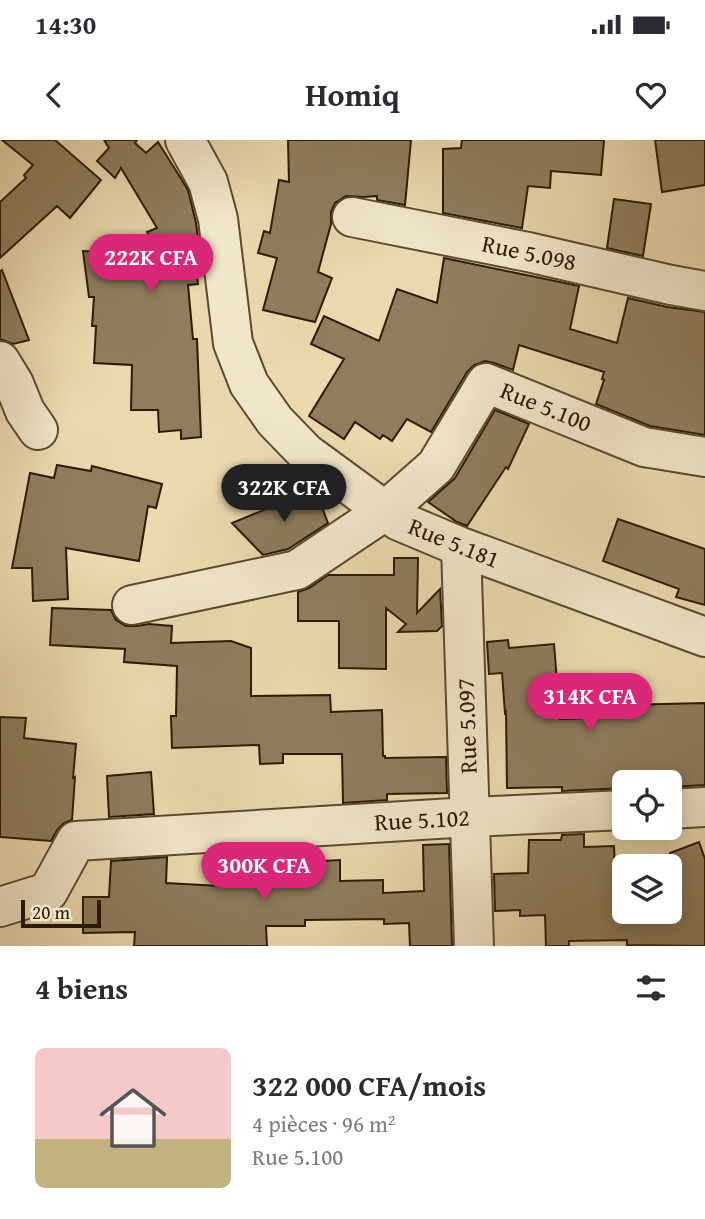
<!DOCTYPE html>
<html lang="fr">
<head>
<meta charset="utf-8">
<style>
	:root { --surface:#fff; --page:#f7f7f7; --text:#2b2b33; --muted:#7c7c81; --line:#e1e1e2; --accent:#db2777 }
	body { margin:0; font-family:"Gentium Book Plus",serif; background:var(--page); color:var(--text); height:100vh; display:flex; flex-direction:column; font-size:26px; white-space:nowrap }
	* { box-sizing:border-box; margin:0 }
	p { font-size:23px; color:var(--muted) }
	.icon { flex:none; width:38px; height:38px; fill:none; stroke:currentColor; stroke-width:2; stroke-linecap:round; stroke-linejoin:round }
	.map { position:relative; height:806px; overflow:hidden }
	.sheet { display:flex; flex-direction:column; background:var(--surface); flex:1 }
	.sheet>* { flex:none }
	.controls { position:absolute; left:612px; top:630px; display:grid; gap:14px }
	.controls a { display:grid; place-items:center; width:70px; height:70px; border-radius:10px; background:var(--surface); box-shadow:0 4px 18px #0003; font-size:35px }
	.scale { position:absolute; left:21px; bottom:18px; width:80px; box-sizing:border-box; padding-left:7px; border:4px solid #2c1a05; border-top:0; font-size:19px; line-height:24px; white-space:nowrap; color:#2c1a05; -webkit-text-stroke:5px #f1e6ca; paint-order:stroke }
	.price { position:absolute; translate:-50% -60px; padding:0 16px; border-radius:24px; background:var(--accent); color:#fff; font-size:23px; line-height:46px; filter:drop-shadow(0 2px 4px #0008) }
	.price::after { content:''; position:absolute; left:50%; top:42px; width:21px; height:16px; margin-left:-10px; background:inherit; clip-path:polygon(0 0,100% 0,50% 100%) }
	.price.current { background:#222; color:#fff }
	ul { padding:0; list-style:none }
	li { display:flex; align-items:center; gap:21px; height:175px; padding:0 35px }
	li+li { border-top:2px solid var(--line) }
	li span { display:grid; place-items:center; flex:none; width:196px; height:140px; border-radius:10px; color:#555 }
	li>.icon { margin-inline-start:auto }
	span .icon { width:84px; height:84px; fill:#fffc; stroke-width:1 }
	li b { font-size:30px }
	h2 { display:flex; justify-content:space-between; align-items:center; height:84px; padding:0 35px; font-size:30px }
	.status { display:flex; justify-content:space-between; align-items:center; height:49px; padding:0 35px; background:var(--surface); direction:ltr }
	.status svg { height:19px; fill:currentColor }
	header { display:flex; justify-content:space-between; align-items:center; height:91px; padding:0 35px; background:var(--surface); font-size:32px; font-weight:700 }
	.map>svg:first-child { display:block }
</style>
</head>
<body>
<div class="status"><b>14:30</b><svg viewBox="0 0 49 12"><path d="M0 12V9h3v3zM5 12V6h3v6zM10 12V3h3v9zM15 12V0h3v12zM26 1h20v11H26zM47 4h2v5h-2z"/></svg></div>
<header><svg class="icon" aria-label="back" viewBox="0 0 24 24"><path d="M15 5l-7 7 7 7"/></svg>Homiq<svg class="icon" aria-label="heart" viewBox="0 0 24 24"><path d="M12 20l-8-8c-3-5 5-10 8-4 3-6 11-1 8 4z"/></svg></header>
<div class="map">
<svg width="705" height="806" viewBox="0 0 705 806">
	<rect width="100%" height="100%" fill="#ead9ae"/>
	<filter id="stains"><feTurbulence type="fractalNoise" baseFrequency=".00286" numOctaves="4"/><feColorMatrix values="0 0 0 0 .2 0 0 0 0 .09 0 0 0 0 .02 0 0 0 .5 -.17"/></filter>
	<radialGradient id="worn" r=".72"><stop offset=".6" stop-color="#630" stop-opacity="0"/><stop offset="1" stop-color="#630" stop-opacity=".3"/></radialGradient>
	<path fill="#8f7d5d" stroke="#2c1a05" stroke-width="2" d="M2,0h53l46,40 -31,38 -13,-12 -57,52v-56l26,-24 -2,-3 9,-10z
		M104,0h33l-2,3 11,10 12,-11 30,48 8,33 2,15 -5,2 5,44 -10,1 5,54h4l4,98 -20,2v-9l-22,2 -1,-22h-27l1,-45 -38,-2 2,-37h-4l2,-29h-5l-6,-46 80,3 -16,-22 10,-4 -36,-60 -6,10 -18,-17 12,-13z
		M288,0h123l-6,65 -28,-5v-4l-13,1 -18,-1 -11,7 -4,9v12l-13,48 14,6 -17,44 -52,-12 14,-52 -19,-5 6,-22 6,2 9,-53 10,2z
		M462,0h142l-3,35 -50,-4 -1,17 -22,-2 -6,42 -79,-15v-64l18,-1z
		M655,0h50v45l-43,7z
		M614,59l37,5 -8,52 -36,-8z
		M444,118l135,28 -9,43 47,14 11,-45 39,9 38,5v123l-55,-9 -54,-22 8,-24 -2,-1 2,-7 -85,-27 -6,25 -19,-7 -9,-2 -11,4 -7,7 -36,60 -24,-13 -15,22 -9,-6 -3,4 -25,-17 -11,17 -35,-23 35,-57 -33,-15 13,-28 55,25 18,-52 40,14z
		M2,130l27,70 -16,4 -13,-5v-68z
		M495,270l34,14 -21,45 -2,-2 -39,59 -10,-4 -29,-20 27,-24z
		M57,325l34,6 1,-5 70,18 -6,24 -8,-2 -9,55 -73,-13 2,51 -35,2 -1,-33h-20l18,-95 24,5z
		M315,349l13,34 -40,26 -25,6 -31,-32z
		M618,379l87,30v56l-29,-8 3,-8 -76,-28z
		M394,418h24l-1,55 23,-24 2,37 -5,5 -39,1 8,-8 -20,-16v61l-47,-1v-47h-41v-29l11,-4 19,-13h66z
		M52,468l59,2 5,10 10,6h11l12,-2 23,2 -1,17 60,-2 20,7v48l79,-1 1,17 51,-2 1,46h2v2l61,-1 1,36 -60,1v6l-44,3 -1,-49h-59v9l-23,1 -1,-19 -87,3 -1,-32h5l1,-50 -53,-4 1,-13 -75,-4z
		M508,500l1,8 45,-4 6,75 64,-2v-12l81,-2v82l-35,2v-5h-45v6l-63,3v-4l-55,1 -1,-76 -1,1 -3,-40 -13,1 -2,-32z
		M0,577l26,1 -2,20 52,6 -3,34 2,-1 -3,43 -8,3 -7,7 -6,11 -51,-4z
		M151,632l3,42 -45,3 -2,-41z
		M584,694v13l30,-1 3,68 53,-1v-60l29,-11 6,17v87l-78,-1v-5l-58,1v5h-23l-1,-31 -25,1v-6l-25,1 -1,-37 34,-1 1,-33h32l1,-5z
		M449,704l3,102h-42l-1,-23 -25,1v-5l-79,1v6h-39l1,20h-133l1,-14 -52,1v-36h26l2,-36 56,-4 -1,26 54,3 1,-29 45,3v-5h22l-1,8 53,-3v21l43,-1v13l41,-2 -1,-46z"/>
	<g fill="none" stroke-linecap="round" stroke-linejoin="round">
		<defs>
			<path id="minor" d="M185,0l23,42 10,37 15,124 16,41 26,37 31,32 93,68 62,26 244,90
				M352,77l176,35 143,33 34,6
				M0,221l14,23 11,27 13,19
				M461,407l13,399
				M132,465l165,-35 88,-59 51,-45 50,-83 158,64 61,10
				M670,669l35,-2
				M0,767l48,-15 28,-51 394,-24 155,-7"/>
		</defs>
		<use href="#minor" stroke="#5c4a2f" stroke-width="42"/>
		<use href="#minor" stroke="#f1e6ca" stroke-width="38"/>
	</g>
	<g text-anchor="middle" stroke-width="6" stroke-linejoin="round" paint-order="stroke">
		<g font-size="24" fill="#2c1a05" stroke="#f1e6ca">
			<text transform="translate(529 113) rotate(12)" y="8">Rue 5.098</text>
			<text transform="translate(546 267) rotate(22)" y="8">Rue 5.100</text>
			<text transform="translate(454 403) rotate(22)" y="8">Rue 5.181</text>
			<text transform="translate(467 586) rotate(-92)" y="8">Rue 5.097</text>
			<text transform="translate(422 680) rotate(-3)" y="8">Rue 5.102</text>
		</g>
	</g>
	<rect width="100%" height="100%" filter="url(#stains)"/>
	<rect width="100%" height="100%" fill="url(#worn)"/>
</svg>
<div class="controls">
<a><svg class="icon" aria-label="locate" viewBox="0 0 24 24"><circle cx="12" cy="12" r="6"/><path d="M12 2v4M12 18v4M2 12h4M18 12h4"/></svg></a>
<a><svg class="icon" aria-label="layers" viewBox="0 0 24 24"><path d="M12 4l9 5-9 5-9-5zM3 14l9 5 9-5"/></svg></a>
</div>
<div class="scale">20 m</div>
<b class="price" style="left:151px;top:154px">222K CFA</b>
<b class="price current" style="left:284px;top:384px">322K CFA</b>
<b class="price" style="left:590px;top:593px">314K CFA</b>
<b class="price" style="left:264px;top:762px">300K CFA</b>
</div>
<section class="sheet">
<h2>4 biens<svg class="icon" aria-label="filters" viewBox="0 0 24 24"><path d="M4 7h16M4 17h16"/><circle cx="9" cy="7" r="2"/><circle cx="15" cy="17" r="2"/></svg></h2>
<ul>
<li><span style="background:linear-gradient(#f6c9c9 65%,#c2b280 0)"><svg class="icon" aria-label="home" viewBox="0 0 24 24"><path d="M3 11l9-7 9 7M6 9v11h12V9"/></svg></span><div><b>322 000 CFA/mois</b><p>4 pièces · 96 m²</p><p>Rue 5.100</p></div></li>
</ul>
</section>
</body>
</html>
